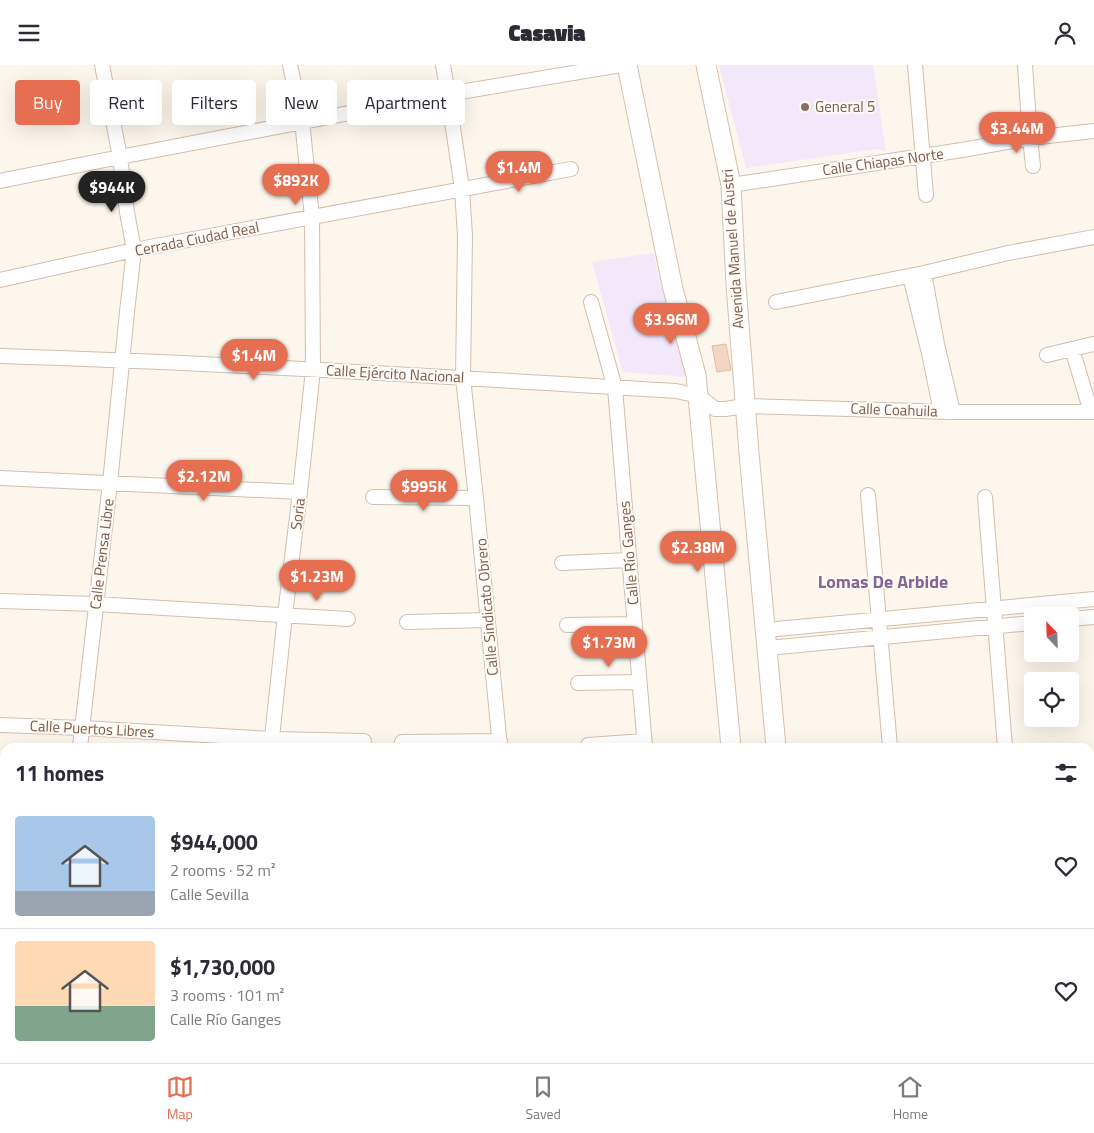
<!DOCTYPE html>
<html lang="en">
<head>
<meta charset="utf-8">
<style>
	:root { --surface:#fff; --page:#f7f7f7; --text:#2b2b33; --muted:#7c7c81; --line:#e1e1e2; --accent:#e76f51 }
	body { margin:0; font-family:"Titillium Web",sans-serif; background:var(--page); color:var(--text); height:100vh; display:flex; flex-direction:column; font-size:19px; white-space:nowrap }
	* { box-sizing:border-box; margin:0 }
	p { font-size:16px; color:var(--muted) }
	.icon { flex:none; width:28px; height:28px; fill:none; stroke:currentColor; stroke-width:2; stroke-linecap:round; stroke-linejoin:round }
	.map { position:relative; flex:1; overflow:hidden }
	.side { position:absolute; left:0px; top:678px; width:1095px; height:321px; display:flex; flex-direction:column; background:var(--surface); border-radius:15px 15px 0 0; box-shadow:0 5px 20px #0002 }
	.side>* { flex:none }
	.guide { position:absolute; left:15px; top:15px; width:500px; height:45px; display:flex; gap:10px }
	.needle { width:32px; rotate:337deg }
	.fabs { position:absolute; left:1024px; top:542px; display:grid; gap:10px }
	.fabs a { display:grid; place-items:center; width:55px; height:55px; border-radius:5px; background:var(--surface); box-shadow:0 5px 20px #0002; font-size:25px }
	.price { position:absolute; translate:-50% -42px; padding:0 11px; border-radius:18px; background:var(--accent); color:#fff; font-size:16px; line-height:32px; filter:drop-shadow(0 1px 2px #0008) }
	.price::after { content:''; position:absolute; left:50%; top:30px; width:15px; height:11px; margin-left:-8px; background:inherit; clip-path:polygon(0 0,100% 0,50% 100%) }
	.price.on { background:#222; color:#fff }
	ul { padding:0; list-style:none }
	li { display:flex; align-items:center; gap:15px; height:125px; padding:0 15px }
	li+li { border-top:1px solid var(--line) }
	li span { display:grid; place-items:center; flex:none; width:140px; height:100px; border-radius:5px; color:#555 }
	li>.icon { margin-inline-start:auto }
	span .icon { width:60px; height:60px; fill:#fffc; stroke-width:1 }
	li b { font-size:21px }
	h2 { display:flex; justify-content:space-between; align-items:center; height:60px; padding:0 15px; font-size:21px }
	.chip { padding:0 18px; border-radius:5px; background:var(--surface); box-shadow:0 5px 20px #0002; font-size:18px; line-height:45px }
	.chip.on { background:var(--accent); color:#fff }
	header { display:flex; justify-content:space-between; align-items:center; height:65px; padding:0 15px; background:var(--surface); font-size:22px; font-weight:800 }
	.tab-bar { display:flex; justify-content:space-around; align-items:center; height:70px; border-top:1px solid var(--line); background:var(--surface); font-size:14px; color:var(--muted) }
	.tab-bar a { display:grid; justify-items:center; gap:2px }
	.tab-bar .on { color:var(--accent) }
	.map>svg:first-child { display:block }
</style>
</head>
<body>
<header><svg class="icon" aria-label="menu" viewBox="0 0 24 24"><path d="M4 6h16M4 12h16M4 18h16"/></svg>Casavia<svg class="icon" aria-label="person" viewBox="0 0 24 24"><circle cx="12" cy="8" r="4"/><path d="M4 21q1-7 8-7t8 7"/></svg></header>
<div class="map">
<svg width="1094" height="998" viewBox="0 0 1094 998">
	<rect width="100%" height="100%" fill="#fdf6ec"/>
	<path fill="#f3e8fa" d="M719,0h154l13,86 -9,-2 -131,19z
		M653,188l33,124 -63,-5 -31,-110z"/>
	<path fill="#d8ecc9" d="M284,994h287l-1,4h-285z
		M832,994h25v4h-25z
		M991,994h94v4h-95z"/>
	<path fill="#f3d5c3" stroke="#e6bba3" d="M726,279l5,26 -14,2 -5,-26z"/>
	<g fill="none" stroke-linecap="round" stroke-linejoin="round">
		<defs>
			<path id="lane" d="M862,998l1,-4
				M968,998l1,-4"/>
			<path id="street" d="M443,0l5,29 14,95 3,47 -2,142 13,120 24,249
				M915,0l11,130
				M1025,0l5,73 3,28
				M0,116l120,-24 328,-63 173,-29
				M731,120l231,-35 68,-12 64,-7
				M924,208l13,71 16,68
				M910,211l19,77 12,59
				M0,215l134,-30 437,-81
				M591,237l24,86 30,359
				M776,237l148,-29 84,-20 86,-16
				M1072,284l19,63
				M1047,290l46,-11
				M0,291c226,7 451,21 676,35l23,5 16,13h10l20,-3 208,6h141
				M0,413l300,14
				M868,430l22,252
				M373,432l103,1
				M985,432l20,250
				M562,498l67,-3
				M0,536l96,3 252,15
				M1070,554l24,-2
				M407,557l80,-2
				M567,560l67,-1
				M766,565l328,-31
				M768,583l264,-25
				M578,618l61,-1
				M0,660l83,3 189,11 92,2
				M402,677l98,-1
				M588,680l56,-4
				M80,682l30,-264 17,-171 7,-62 -7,-38 -7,-55 -18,-92
				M271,682l14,-132 15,-123 13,-122 -1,-153 -10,-96 -12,-56
				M1090,883h4
				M1092,940l2,57
				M0,945h5
				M40,998l1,-4
				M145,998v-4
				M237,998v-4"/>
			<path id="secondary" d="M627,0l46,224 23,86 35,372
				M706,0l25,120 5,100 13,168 27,294
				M0,783h5
				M1090,811h4
				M1090,830h4
				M760,994v4
				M806,994l1,4"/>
		</defs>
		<use href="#lane" stroke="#d1beb0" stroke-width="9"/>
		<use href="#street" stroke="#d1beb0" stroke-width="16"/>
		<use href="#secondary" stroke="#d6c0b0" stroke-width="21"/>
		<use href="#lane" stroke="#fff" stroke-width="7"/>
		<use href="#street" stroke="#fff" stroke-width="14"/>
		<use href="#secondary" stroke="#fff" stroke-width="19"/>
	</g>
	<circle fill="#8d6e63" stroke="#fffaf3" stroke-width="2" cx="805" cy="42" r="5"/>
	<g text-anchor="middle" stroke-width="4" stroke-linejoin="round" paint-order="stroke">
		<g font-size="15" fill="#785e54" stroke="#fffaf3" text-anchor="start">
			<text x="815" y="47">General 5</text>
		</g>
		<g font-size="15" fill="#7a5c4d" stroke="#fffaf3">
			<text transform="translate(883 97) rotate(-8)" y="5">Calle Chiapas Norte</text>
			<text transform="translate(197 174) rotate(-11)" y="5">Cerrada Ciudad Real</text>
			<text transform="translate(733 184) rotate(-94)" y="5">Avenida Manuel de Austri</text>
			<text transform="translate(395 309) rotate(3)" y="5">Calle Ejército Nacional</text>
			<text transform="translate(894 345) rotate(2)" y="5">Calle Coahuila</text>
			<text transform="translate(298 449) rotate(-83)" y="5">Soria</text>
			<text transform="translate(629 488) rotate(-95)" y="5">Calle Río Ganges</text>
			<text transform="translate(102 489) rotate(-83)" y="5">Calle Prensa Libre</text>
			<text transform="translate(487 542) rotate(-95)" y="5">Calle Sindicato Obrero</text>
			<text transform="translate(92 664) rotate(3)" y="5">Calle Puertos Libres</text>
		</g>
		<g font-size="18" font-weight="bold" fill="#846695" stroke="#fffaf3">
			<text x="883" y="523">Lomas De Arbide</text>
		</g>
	</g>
</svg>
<div class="fabs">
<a><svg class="needle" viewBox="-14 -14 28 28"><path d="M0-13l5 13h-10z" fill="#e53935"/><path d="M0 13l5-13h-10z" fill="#7c7c81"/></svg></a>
<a><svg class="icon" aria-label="locate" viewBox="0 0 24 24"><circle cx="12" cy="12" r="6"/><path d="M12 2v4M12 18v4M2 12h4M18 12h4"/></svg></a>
</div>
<b class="price" style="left:1017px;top:89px">$3.44M</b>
<b class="price" style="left:519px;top:128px">$1.4M</b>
<b class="price" style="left:296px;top:141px">$892K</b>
<b class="price on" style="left:112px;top:148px">$944K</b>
<b class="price" style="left:671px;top:280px">$3.96M</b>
<b class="price" style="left:254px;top:316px">$1.4M</b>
<b class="price" style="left:204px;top:437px">$2.12M</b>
<b class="price" style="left:424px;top:447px">$995K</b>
<b class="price" style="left:698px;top:508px">$2.38M</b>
<b class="price" style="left:317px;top:537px">$1.23M</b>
<b class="price" style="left:609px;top:603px">$1.73M</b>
<div class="guide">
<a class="chip on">Buy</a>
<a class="chip">Rent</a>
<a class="chip">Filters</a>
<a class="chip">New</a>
<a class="chip">Apartment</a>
</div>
<section class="side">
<h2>11 homes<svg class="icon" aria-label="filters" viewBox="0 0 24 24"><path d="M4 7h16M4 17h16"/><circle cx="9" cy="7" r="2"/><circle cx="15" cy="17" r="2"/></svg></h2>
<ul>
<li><span style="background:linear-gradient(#a9c7e8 75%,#9aa5b1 0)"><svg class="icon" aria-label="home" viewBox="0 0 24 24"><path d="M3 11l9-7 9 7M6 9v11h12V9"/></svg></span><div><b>$944,000</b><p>2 rooms · 52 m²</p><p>Calle Sevilla</p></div><svg class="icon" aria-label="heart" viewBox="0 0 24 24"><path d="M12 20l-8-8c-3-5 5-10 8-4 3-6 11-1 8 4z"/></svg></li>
<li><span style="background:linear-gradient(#ffd9b3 65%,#7fa58c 0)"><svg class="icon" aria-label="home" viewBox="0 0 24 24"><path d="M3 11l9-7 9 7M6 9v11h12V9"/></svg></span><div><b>$1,730,000</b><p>3 rooms · 101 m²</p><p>Calle Río Ganges</p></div><svg class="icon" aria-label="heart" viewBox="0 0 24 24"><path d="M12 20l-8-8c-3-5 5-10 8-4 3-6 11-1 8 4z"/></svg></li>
</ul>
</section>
</div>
<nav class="tab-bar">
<a class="on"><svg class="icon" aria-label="map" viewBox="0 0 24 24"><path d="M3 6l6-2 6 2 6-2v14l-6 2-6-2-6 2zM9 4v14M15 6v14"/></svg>Map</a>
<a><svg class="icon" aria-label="saved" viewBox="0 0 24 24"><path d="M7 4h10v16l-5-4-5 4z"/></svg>Saved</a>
<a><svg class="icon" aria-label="home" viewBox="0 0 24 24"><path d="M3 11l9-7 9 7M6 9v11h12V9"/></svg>Home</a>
</nav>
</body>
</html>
